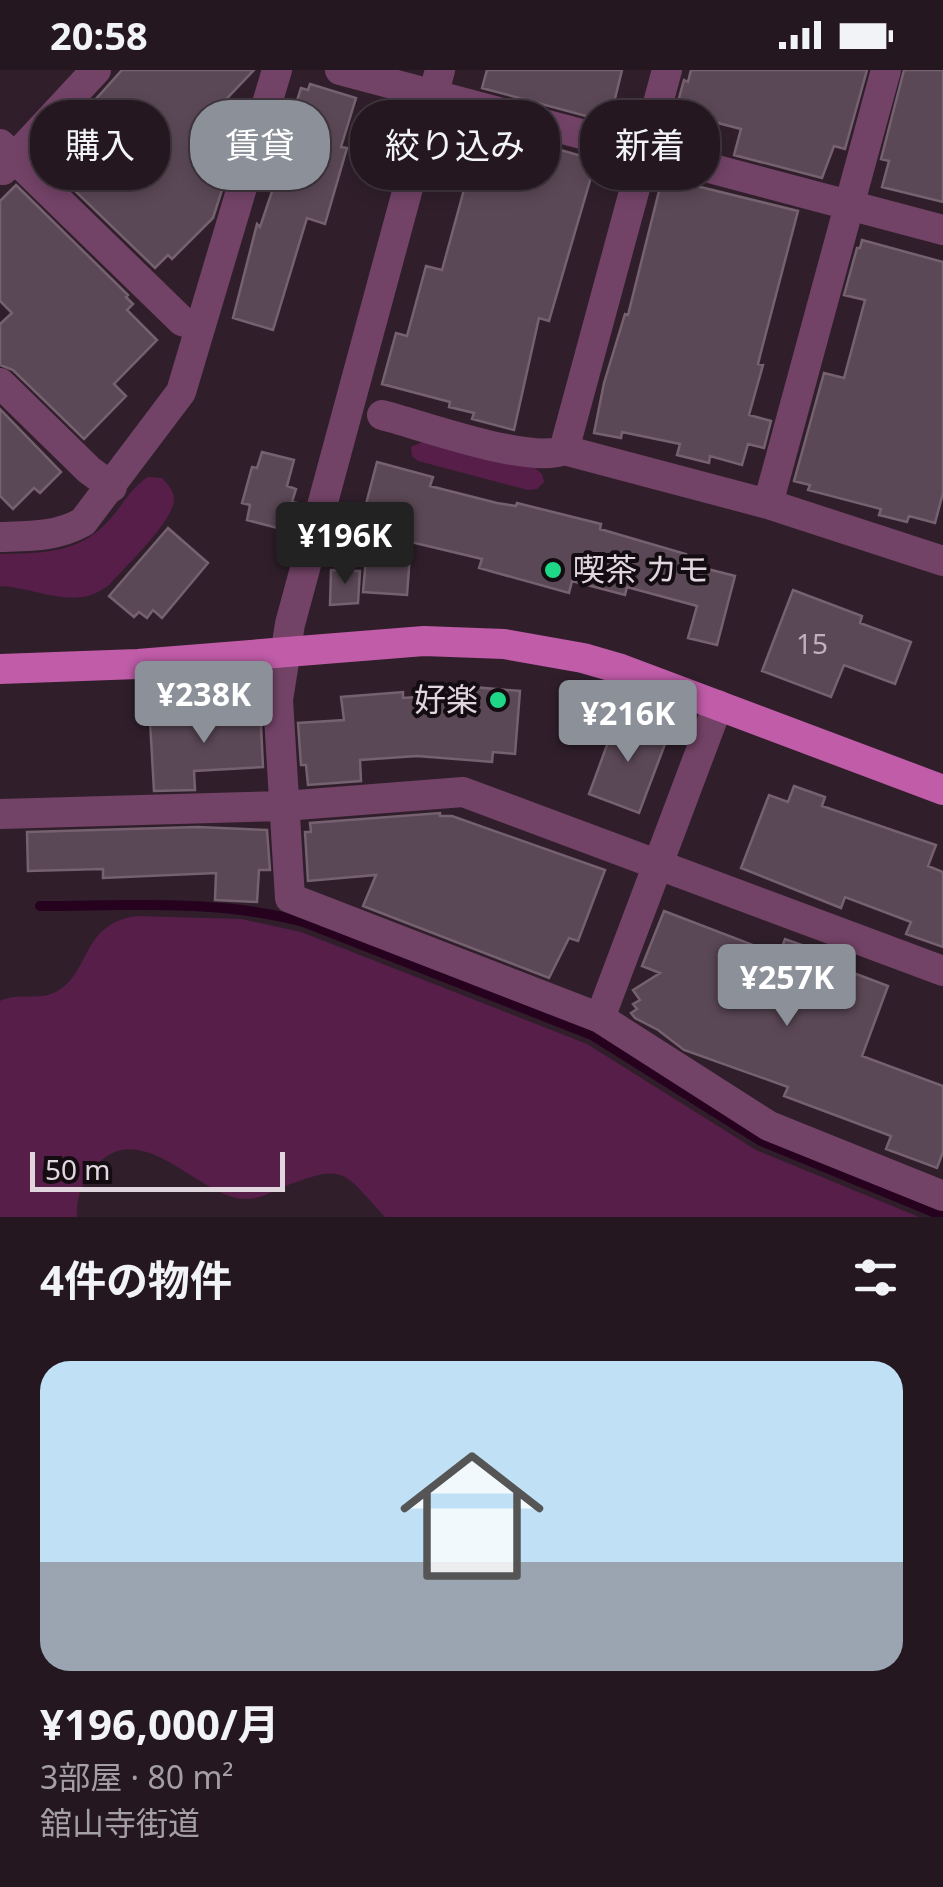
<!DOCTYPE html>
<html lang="ja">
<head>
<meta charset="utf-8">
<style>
	:root { --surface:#241720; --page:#30242d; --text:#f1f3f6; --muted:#a39fa5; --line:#41363e; --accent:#8c9099 }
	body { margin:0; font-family:"Noto Sans","Noto Sans JP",sans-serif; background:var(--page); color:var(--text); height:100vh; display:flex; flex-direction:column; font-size:38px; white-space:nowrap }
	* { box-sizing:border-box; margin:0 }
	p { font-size:32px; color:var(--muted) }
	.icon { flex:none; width:55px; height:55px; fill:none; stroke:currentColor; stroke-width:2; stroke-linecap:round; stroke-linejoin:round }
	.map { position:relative; height:1147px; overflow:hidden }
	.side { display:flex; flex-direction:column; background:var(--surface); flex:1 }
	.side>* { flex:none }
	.hud { position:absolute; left:30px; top:30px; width:885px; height:90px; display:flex; gap:20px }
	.scale { position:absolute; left:30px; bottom:25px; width:255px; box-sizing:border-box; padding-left:10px; border:5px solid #e1d6de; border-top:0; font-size:28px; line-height:35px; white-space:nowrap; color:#e1d6de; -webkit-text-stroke:8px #130c11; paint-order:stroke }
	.price { position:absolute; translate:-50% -85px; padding:0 22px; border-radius:10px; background:var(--accent); color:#fff; font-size:32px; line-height:65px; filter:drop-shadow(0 2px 5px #0008) }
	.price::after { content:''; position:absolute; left:50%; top:60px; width:30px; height:22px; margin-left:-15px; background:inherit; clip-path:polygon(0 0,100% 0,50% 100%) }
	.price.active { background:#222; color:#fff }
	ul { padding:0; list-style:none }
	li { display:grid; align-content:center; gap:20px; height:530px; padding:0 40px }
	li span { display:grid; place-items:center; height:310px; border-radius:30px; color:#555 }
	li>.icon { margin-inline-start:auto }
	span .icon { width:180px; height:180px; fill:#fffc; stroke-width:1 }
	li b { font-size:42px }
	h2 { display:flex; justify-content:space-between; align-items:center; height:120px; padding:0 40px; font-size:42px }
	.chip { padding:0 35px; border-radius:40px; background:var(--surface); box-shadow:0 5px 15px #0003,0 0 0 2px var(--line); font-size:35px; line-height:90px }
	.chip.active { background:var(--accent); color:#fff }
	.status { display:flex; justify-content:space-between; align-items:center; height:70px; padding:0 50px; background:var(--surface); direction:ltr }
	.status svg { height:28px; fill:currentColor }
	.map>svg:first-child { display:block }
</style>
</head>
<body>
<div class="status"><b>20:58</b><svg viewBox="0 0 49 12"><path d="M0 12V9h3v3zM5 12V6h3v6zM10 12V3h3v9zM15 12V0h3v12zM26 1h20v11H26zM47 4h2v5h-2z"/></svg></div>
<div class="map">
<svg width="943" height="1147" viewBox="0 0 943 1147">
	<rect width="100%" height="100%" fill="#301f2b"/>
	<path fill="#571e4a" d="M427,370l108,28 7,6 2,8 -7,7 -9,1 -110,-29 -6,-5 -1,-9z
		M148,407l14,1c5,6 12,12 12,21 0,22 -50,69 -65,86 -34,27 -69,3 -109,1v-32c43,-1 81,0 111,-36 13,-15 20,-30 37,-41z
		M136,846l105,3 60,13 286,112 169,106 163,67h-534c-43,-47 -40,-54 -102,-30 -11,5 -24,12 -37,12 -47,0 -105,-87 -152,-31 -12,15 -18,29 -17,49h-77v-216c18,-9 38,0 56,-9 36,-20 24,-67 80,-76z"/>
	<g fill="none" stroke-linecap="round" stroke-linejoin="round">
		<path stroke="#26021f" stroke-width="10" d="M40,836c88,0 178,-7 264,16l288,113 169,106 182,75"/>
	</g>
	<path fill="#5b4856" stroke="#75616f" stroke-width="2.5" d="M122,0h132l-38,40 2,2 -15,17 17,16 -17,17 10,11 -4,4 13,13 -9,28 -41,41 -4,-4 -13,13 -113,-109z
		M487,0h135l-10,41 -12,-3 -3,11 -115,-31z
		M691,0h176l-22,79 -11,-3 -12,32 -88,-23 7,-26 -66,-17 9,-32 4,2z
		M904,0h39v132l-61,-15 7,-26 -8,-2z
		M310,14l46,14 -15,49 6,1 -22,76 -18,-6 -34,112 -40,-12 24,-94 3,3 38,-112 -5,-2 8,-25 7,2z
		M473,55l123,35 -47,161 -10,-3 -25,112 -42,-11 2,-6 -25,-6 1,-5 -68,-18 14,-51 11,3 19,-70 16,4 23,-84 -8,-2z
		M672,110l126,31 -37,141 -3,12 5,1 -14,50 22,6 -7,27 -16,-4 -6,21 -32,-9 -1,7 -32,-8 3,-11 -58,-12 -1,6 -27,-5 10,-50 21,-69 3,1 32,-128 10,3z
		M16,115l112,110 -2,2 7,7 -6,6 30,30 -43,44 12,12 -42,43 -71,-69 -13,-5v-41l12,-11 -12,-12v-100z
		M862,170l81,22v231l-8,30 -26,-7 -2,6 -28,-7 2,-6 -73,-19 2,-5 -16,-4 30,-108 20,5 21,-78 -21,-5 13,-47h3z
		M0,339l61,63 -21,21 -6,-5 -21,21 -13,-13z
		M262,382l32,8 -7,26 9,3 -4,13 5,1 -8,28 -42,-11 3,-15 -8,-2 10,-36 5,1z
		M377,392l56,15 -3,9 67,17 19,3 1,-3 84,21 -1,5 86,25 -2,9 51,13 -18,69 -29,-7 9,-32 -70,-19 -2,8 -53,-14 -3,12 -90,-25 3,-9 -71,-17 -4,53 -44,-3 3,-34 8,1 4,-52 -12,-3z
		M168,458l40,35 -46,55 -9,-8 -6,8 -8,-6 -5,5 -25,-21z
		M331,500l29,1 -2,32 -28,2z
		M793,520l69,26 -2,7 51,19 -16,42 -51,-19 -13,32 -69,-26z
		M474,617l46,4 -5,63 -22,-2 -1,10 -75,-6 -57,4 1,21 -53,4 -2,-20h-5l-3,-42 46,-3 -3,-23 62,-5v6l70,-5z
		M260,635l3,62 -69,4 1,19 -41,1 -4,-70h8v-4l78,-4v-7z
		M617,648l51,18 -29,77 -50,-19z
		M794,716l31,11 -3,9 114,39 -8,21 15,6v75l-37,-13 5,-12 -66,-25 -4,11 -100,-40 28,-73 19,7z
		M440,743v3h12l153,54 -27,71 -9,-3 -20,40 -186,-72 13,-31 -68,6 -3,-49h6l-1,-9z
		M198,757l69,3 3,40h-11l-2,32 -42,-2 1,-27 -113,5v-9l-75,2 -1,-39z
		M664,841l115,44 6,-16 31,11 -2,4 9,4 -1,3 66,25 -26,70 81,30v66l-6,16 -51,-19 5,-13 -107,-40 4,-9 -104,-37 -26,-20 -23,-12 -4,-5 6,-4 -4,-5 7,-4 -7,-10 27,-17 -18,-7z"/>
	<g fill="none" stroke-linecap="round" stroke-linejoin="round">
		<path stroke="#734367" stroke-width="30" d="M340,0l603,160
			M440,0l-150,554 -12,76 12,198 310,120 169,108 174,70
			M0,74l182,177 18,6
			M3,100l93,-100
			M0,313l89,87 23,17
			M382,345c40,10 148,50 182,35l204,54 175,57
			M564,380l103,-380
			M768,434l118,-434
			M0,467c30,-1 56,0 83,-15l98,-130 96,-322
			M0,744l284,-8 179,-14 480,179
			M600,948l118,-313"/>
		<path stroke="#c05ca8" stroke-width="30" d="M0,599l138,-5 286,-23 80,3 79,14 38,11 322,121"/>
	</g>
	<g fill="#1ed888" stroke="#130c11" stroke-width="4">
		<circle cx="553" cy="500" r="10"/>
		<circle cx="498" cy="630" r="10"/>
	</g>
	<g text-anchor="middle" stroke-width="8" stroke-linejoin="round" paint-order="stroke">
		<g font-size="28" fill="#c0b2bc">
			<text x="812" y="584">15</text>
		</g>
		<g font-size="32" fill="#e1d6de" stroke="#130c11" text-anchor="start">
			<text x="573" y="511">喫茶 カモ</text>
			<text x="478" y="641" text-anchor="end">好楽</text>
		</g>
	</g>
</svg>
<div class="scale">50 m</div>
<b class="price active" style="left:345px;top:517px">¥196K</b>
<b class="price" style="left:204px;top:676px">¥238K</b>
<b class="price" style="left:628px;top:695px">¥216K</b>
<b class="price" style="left:787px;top:959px">¥257K</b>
<div class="hud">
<a class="chip">購入</a>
<a class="chip active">賃貸</a>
<a class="chip">絞り込み</a>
<a class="chip">新着</a>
</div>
</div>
<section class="side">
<h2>4件の物件<svg class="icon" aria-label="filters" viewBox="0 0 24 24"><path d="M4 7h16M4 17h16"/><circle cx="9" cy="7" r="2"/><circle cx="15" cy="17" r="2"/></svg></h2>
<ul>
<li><span style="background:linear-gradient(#bfe0f5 65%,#9aa5b1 0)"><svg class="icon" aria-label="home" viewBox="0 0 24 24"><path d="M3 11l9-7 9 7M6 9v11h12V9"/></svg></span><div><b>¥196,000/月</b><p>3部屋 · 80 m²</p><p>舘山寺街道</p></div></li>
</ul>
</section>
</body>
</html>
